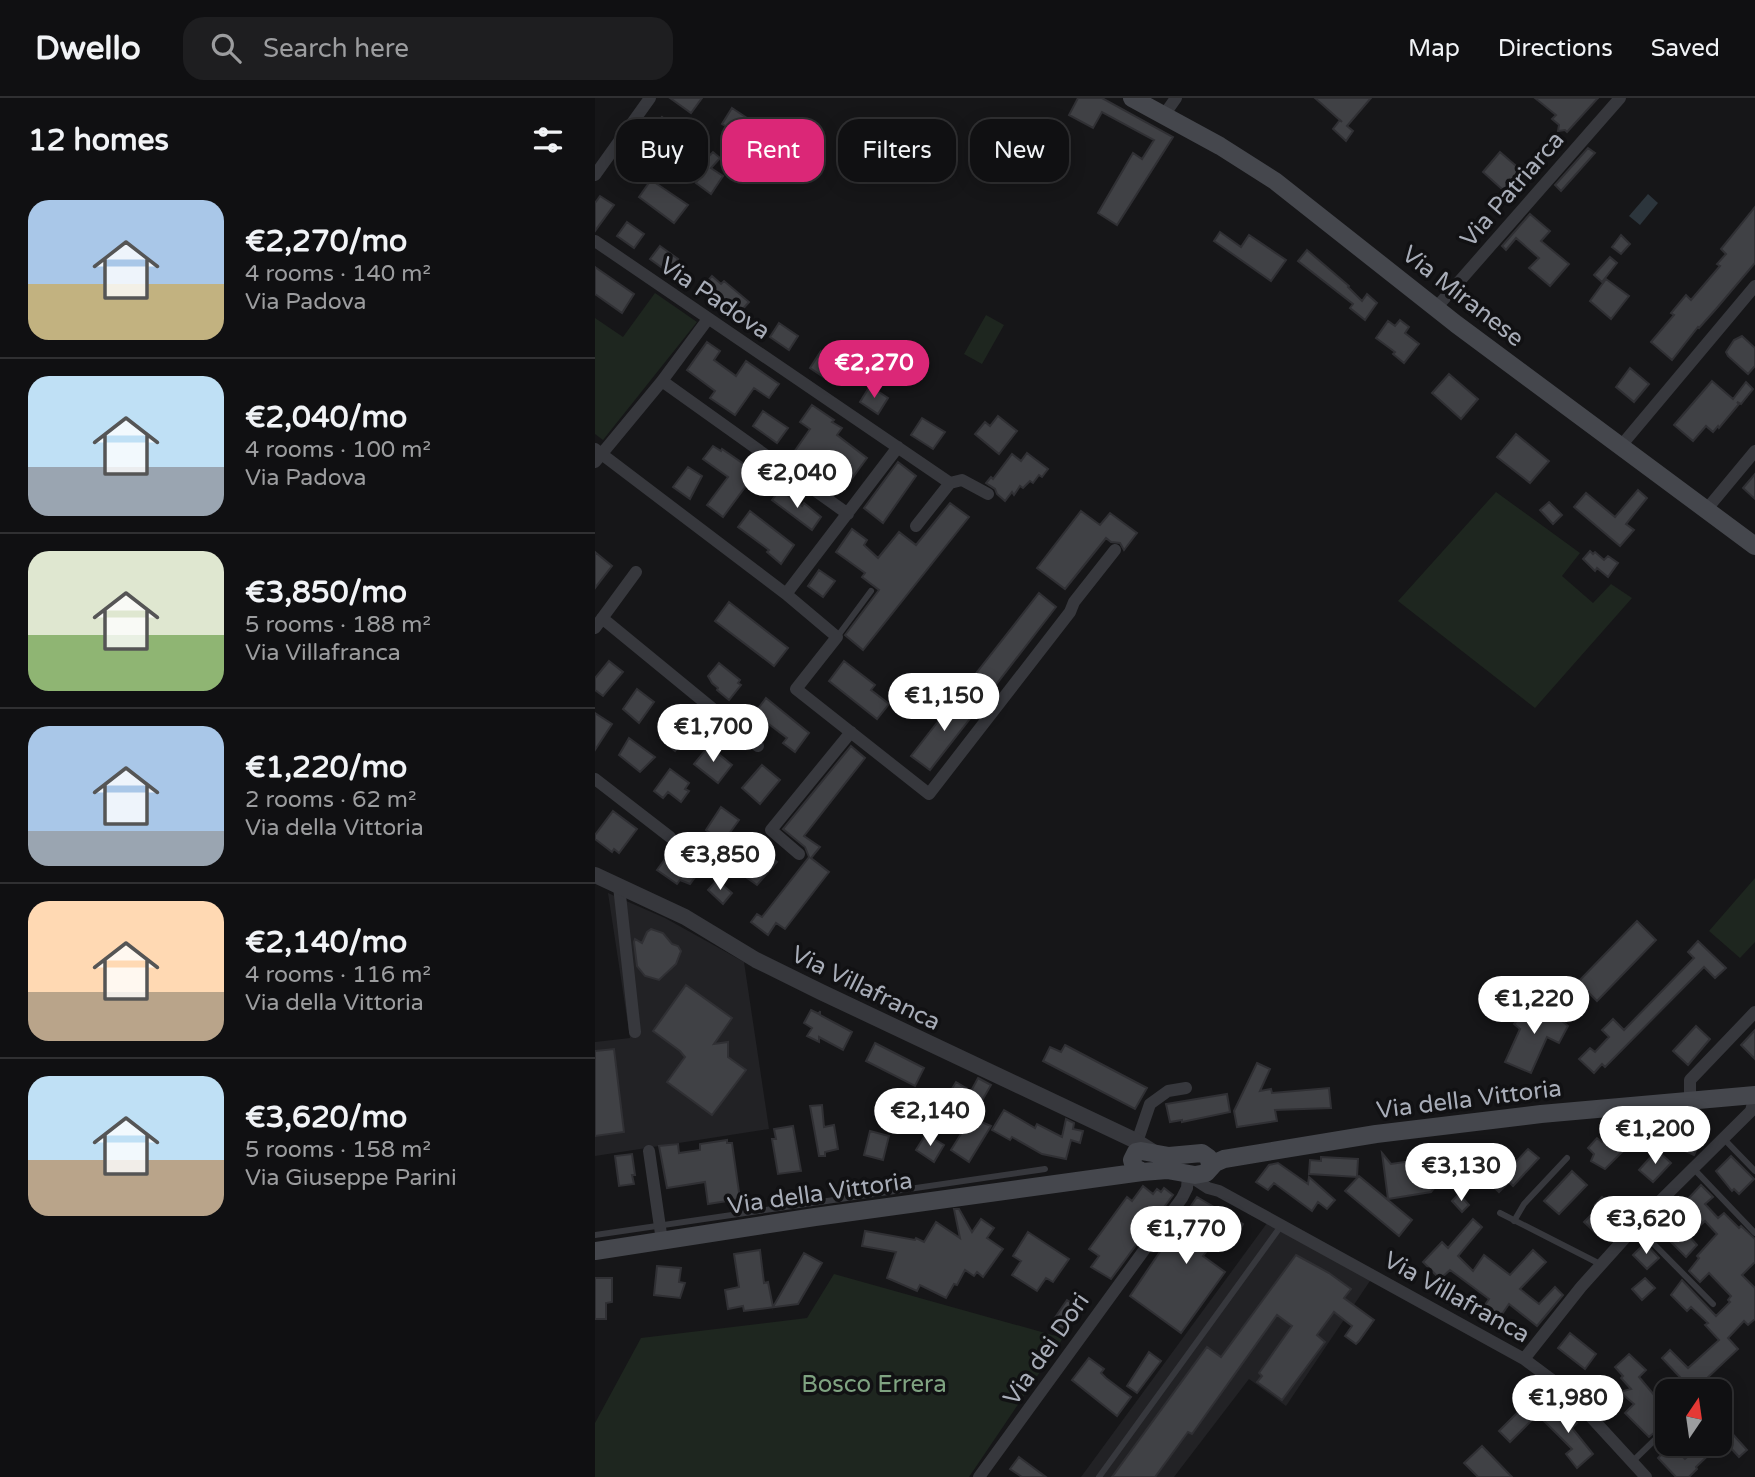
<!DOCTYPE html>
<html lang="en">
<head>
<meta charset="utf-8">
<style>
	:root { --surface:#101012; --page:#1e1e20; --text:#f1f3f6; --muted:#9c9d9f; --line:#303032; --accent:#db2777 }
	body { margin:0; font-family:"Varela Round",sans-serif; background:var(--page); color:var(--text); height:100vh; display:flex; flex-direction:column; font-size:26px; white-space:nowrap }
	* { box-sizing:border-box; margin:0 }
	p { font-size:23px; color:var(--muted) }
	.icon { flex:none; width:38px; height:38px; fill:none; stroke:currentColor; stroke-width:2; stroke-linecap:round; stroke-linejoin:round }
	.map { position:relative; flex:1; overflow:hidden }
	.details { display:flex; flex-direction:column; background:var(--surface); width:595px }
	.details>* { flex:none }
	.top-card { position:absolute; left:21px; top:21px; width:665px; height:63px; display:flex; gap:14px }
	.needle { width:46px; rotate:13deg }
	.controls { position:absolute; left:1060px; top:1281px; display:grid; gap:14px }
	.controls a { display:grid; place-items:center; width:77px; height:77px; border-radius:14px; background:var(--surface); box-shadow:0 4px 18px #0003,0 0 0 2px var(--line); font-size:35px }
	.price { position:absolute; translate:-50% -60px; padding:0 16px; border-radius:24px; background:#fff; color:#222; font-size:23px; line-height:46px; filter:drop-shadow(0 2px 4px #0008) }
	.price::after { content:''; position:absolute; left:50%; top:42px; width:21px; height:16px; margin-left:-10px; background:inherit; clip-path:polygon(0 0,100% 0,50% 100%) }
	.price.selected { background:var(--accent); color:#fff }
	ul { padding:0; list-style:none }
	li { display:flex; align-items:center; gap:21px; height:175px; padding:0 28px }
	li+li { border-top:2px solid var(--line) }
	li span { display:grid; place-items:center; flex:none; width:196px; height:140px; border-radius:21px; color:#555 }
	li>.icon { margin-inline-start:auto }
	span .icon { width:84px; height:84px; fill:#fffc; stroke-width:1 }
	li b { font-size:30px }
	h2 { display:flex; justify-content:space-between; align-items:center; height:84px; padding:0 28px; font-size:30px }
	.tag { padding:0 24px; border-radius:21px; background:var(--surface); box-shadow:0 4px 18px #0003,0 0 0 2px var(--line); font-size:24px; line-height:63px }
	.tag.selected { background:var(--accent); color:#fff }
	header { display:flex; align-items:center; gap:42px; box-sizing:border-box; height:98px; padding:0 35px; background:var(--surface); border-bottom:2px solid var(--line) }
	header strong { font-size:33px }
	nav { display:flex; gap:38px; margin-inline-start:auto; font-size:24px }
	.search { width:490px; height:63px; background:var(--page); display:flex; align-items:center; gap:18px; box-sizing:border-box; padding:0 24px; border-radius:21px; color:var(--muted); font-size:26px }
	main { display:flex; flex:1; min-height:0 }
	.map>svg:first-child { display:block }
</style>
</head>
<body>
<header>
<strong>Dwello</strong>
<div class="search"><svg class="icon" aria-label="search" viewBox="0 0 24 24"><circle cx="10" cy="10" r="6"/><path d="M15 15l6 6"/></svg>Search here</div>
<nav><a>Map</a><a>Directions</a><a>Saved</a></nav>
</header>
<main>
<section class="details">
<h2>12 homes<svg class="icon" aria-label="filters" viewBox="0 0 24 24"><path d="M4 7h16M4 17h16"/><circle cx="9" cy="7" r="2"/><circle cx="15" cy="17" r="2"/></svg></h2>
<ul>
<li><span style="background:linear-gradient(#a9c7e8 60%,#c2b280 0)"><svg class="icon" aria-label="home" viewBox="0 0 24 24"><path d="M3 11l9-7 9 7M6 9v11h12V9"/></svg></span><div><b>€2,270/mo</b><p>4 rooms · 140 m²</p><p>Via Padova</p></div></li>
<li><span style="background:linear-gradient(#bfe0f5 65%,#9aa5b1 0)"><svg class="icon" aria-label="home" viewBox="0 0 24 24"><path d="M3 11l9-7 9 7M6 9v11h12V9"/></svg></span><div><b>€2,040/mo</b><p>4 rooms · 100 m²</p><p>Via Padova</p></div></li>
<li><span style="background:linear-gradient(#dfe7d0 60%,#8fb573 0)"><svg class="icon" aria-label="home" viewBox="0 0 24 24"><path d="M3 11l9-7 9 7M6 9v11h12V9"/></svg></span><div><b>€3,850/mo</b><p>5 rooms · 188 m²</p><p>Via Villafranca</p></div></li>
<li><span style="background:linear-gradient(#a9c7e8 75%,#9aa5b1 0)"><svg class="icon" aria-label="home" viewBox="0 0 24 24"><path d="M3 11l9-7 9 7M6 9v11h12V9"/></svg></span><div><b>€1,220/mo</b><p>2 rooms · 62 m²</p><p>Via della Vittoria</p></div></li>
<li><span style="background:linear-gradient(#ffd9b3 65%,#b9a48a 0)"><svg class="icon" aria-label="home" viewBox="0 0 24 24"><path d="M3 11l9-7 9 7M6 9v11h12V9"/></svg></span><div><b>€2,140/mo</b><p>4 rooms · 116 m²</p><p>Via della Vittoria</p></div></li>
<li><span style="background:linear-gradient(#bfe0f5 60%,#b9a48a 0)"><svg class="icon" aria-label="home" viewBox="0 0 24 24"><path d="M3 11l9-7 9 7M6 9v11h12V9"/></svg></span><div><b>€3,620/mo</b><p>5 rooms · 158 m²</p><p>Via Giuseppe Parini</p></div></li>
</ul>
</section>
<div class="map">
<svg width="1160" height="1379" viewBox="0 0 1160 1379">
	<rect width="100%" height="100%" fill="#161618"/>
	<path fill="#222225" d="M13,795l57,25 79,44 25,167 -174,27v-114l35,-4z
		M678,1117l103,57 -90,134 -37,-27 -75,98h-93z"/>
	<path fill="#1e261f" d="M60,195l42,29 -94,118 -8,-6v-116l28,19z
		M391,217l18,10 -22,39 -18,-10z
		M901,394l84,61 -18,23 31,27 18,-19 21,14 -97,110 -137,-107z
		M1160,780v64l-15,16 -31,-27z
		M239,1176l229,64 -94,139h-374v-54l46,-85 166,-20z"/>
	<path fill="#2c353c" d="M1053,96l10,9 -18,22 -11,-9z"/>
	<path fill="#404145" stroke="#303034" stroke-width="2" d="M75,0h32l-11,15z
		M483,0h24l71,39 -56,88 -19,-12 35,-60 9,6 12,-19 -52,-28 -9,16 -24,-13z
		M720,0h56l-24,28 6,5 -7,10 -13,-12 7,-9 2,2z
		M940,0h63l-31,34 -2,-2 -7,1 1,-6 -7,-6 4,-4z
		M137,10l18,12 -3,5 9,6 -5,10 -29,-17z
		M67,19l23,17 -17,23 -23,-17z
		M993,50l7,5 -34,38 -6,-6z
		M102,53l10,7 6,-6 7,6 -9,10 12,8 -12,18 -15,-11 2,-3 -14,-10z
		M905,54l30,26 -17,21 -30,-27z
		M56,82l37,25 -14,18 -35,-26z
		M5,98l14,9 -19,26v-28z
		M1160,109v56l-39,46 -17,19 -1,-1 -26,33 -21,-18 23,-27 -3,-2 15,-18 5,5 29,-34 -3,-2 9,-10 -5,-5z
		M935,116l20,17 -9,10 28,23 -19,22 -21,-18 10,-10 -23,-20 -10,12 -4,-4z
		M32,124l17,12 -10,14 -17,-12z
		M625,134l21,15 8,-12 37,25 -15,21 -57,-40z
		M1026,137l9,9 -9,10 -9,-7z
		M65,148l18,13 -10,13 -18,-13z
		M712,152l42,36 -1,1 14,14 5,-7 10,9 -12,17 -15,-12 3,-4 -55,-43z
		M1015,159l7,6 -15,19 -8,-7z
		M0,169l39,27 -12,19 -27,-19z
		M117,178l9,8 3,-3 25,21 -16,18 -33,-30z
		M1011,181l23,17 -18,23 -21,-18z
		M805,222l9,7 -4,6 14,11 -15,19 -11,-9 2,-2 -19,-14 12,-17 7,5z
		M184,225l19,13 -9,14 -19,-13z
		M1147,238l13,12v18l-7,8 -20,-18 -2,-4 8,-12z
		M112,244l13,9 -6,9 22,16 10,-15 33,23 -10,14 -15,-10 -19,27 -25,-17 5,-7 -28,-21z
		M226,253l21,15 -11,16 -21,-14z
		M1035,270l19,16 -15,18 -18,-15z
		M854,276l29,25 -17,20 -29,-26z
		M1117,283l21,18 13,-17 7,7 -12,15 -4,-2 2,2 -20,24 -1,-2 -5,6 -7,-6 -13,15 -19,-16z
		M275,288l18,12 -10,16 -18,-12z
		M217,307l22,15 -2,2 10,6 -5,7 30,23 -17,23 -29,-22 -8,11 -21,-15 18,-26 -10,-7z
		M168,313l25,17 -11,15 -24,-17z
		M403,318l19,15 -18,23 -24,-20 10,-12 5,4z
		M327,320l23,14 -12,17 -22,-14z
		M921,336l33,27 -19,22 -33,-26z
		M118,348l8,5 1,-2 26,18 -1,3 7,5 -31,42 -16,-12 21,-28 -25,-18z
		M432,355l21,16 -6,8 -3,-2 -6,8 -3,-2 -7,7 -3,-2 -6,9 -2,-3 -7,9 -8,-7 -2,-5 -9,-6 5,-6 2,2 19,-25 9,7z
		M303,364l18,14 -33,47 -19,-15z
		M93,369l14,9 -12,23 -17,-12z
		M1160,376v25l-12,-11z
		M185,392l22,16 2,-3 17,14 -9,13 -40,-30z
		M1043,392l9,8 -21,26 8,6 -14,16 -46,-39 12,-14 29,24z
		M954,404l13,13 -9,9 -13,-14z
		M355,405l19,14 -106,133 -18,-15 34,-45 -17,-13 3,-4 -29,-21 16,-23 15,11 -3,5 14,13 21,-26 17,13z
		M155,413l44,34 -13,19 -14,-12 2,-2 -31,-23z
		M486,413l19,14 10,-12 27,20 -13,17 -4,-7 -9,-1 -5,-4 -41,51 -28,-21z
		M995,453l3,3 2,-2 9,8 4,-4 10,7 -10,14 -11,-9 -2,3 -12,-12z
		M0,454l17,14 -17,22z
		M224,472l16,11 -12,16 -15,-11z
		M444,495l17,14 -68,88 -18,-14z
		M134,504l59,46 -14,18 -59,-45z
		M14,563l14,11 -20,24 -8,-6v-12z
		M249,563l31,24 -4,5 18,14 -12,15 -48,-38z
		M124,565l21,17 -2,3 3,2 -12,15 -12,-10 1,-2 -6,-5 -4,-7z
		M42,591l17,13 -15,21 -16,-14z
		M363,598l18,15 -46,59 -19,-14z
		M171,600l43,35 -14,19 -12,-9 4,-5 -21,-16 -3,5 -12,-9z
		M0,615l17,11 -17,26z
		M84,620l14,11 -18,22 -15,-13z
		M34,640l26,19 -15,15 -21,-17z
		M114,648l23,19 -14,18 -24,-19z
		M256,648l14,12 -61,78 16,11 -9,11 18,14 -44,57 -9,-6 -8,12 -17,-13 6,-8 5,3 47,-60 -4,-10 -22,-18z
		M167,667l18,15 -20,24 -18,-16z
		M75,671l19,14 -4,6 4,2 -8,11 -13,-10 -5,6 -9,-7z
		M126,709l18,13 -16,22 -17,-12z
		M18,713l24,18 -18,24 -5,-4 -2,3 -17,-13v-4z
		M157,745l25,19 -20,23 -11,-8 5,-6 -14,-9z
		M84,751l25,16 -14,19 -10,-4 -3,4 -20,-14 11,-15 4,4z
		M122,782l15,13 -9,11 -15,-14z
		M1042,823l19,19 -59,61 -19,-19z
		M56,831l12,4 9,11 6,2 3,5 -5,13 -17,16 -14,-4 -8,-10 -3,-24 1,-3 7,4 5,-11z
		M1103,843l28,27 -11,10 -11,-11 -99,100 -3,-3 -8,9 -15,-14 11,-11 5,4 14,-15 -7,-7 11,-11 11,11 70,-72 -6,-6z
		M91,887l46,33 -18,26 14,-2v15l18,13 -34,45 -45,-33 18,-25 -5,-6 -27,-20z
		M942,902l31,26 -9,17 -12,-6 -16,36 -26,-11 15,-33 -6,-5z
		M216,912l8,4 1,-3v4l32,17 -9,18 -24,-13v5l-12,-6 5,-8 -8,-5z
		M1101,928l14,13 -22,26 -15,-14z
		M1160,932v29l-14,-14z
		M280,945l49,25 -9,18 -49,-25z
		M470,947l82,43 -12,21 -92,-48 7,-14 11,5z
		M19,951l10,83 -29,4v-85z
		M662,965l13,6 -10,22 11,-2 1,4 57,-5 2,20 -56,2 2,11 -40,6 -3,-16z
		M383,980l13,7 -19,33 19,8 -22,36 -18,-12 18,-29 -28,-14 15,-25 15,9z
		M632,996l3,18 -48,10v-2l-12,2 -4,-18z
		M227,1007l2,22 10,-2 4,24 -13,3v4h-6l-9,-50z
		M409,1012l31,18 2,-4 25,13 4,-18 8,4 -1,6 10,2 -3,12 -9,-3 -5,19 -24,-5 -30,-17 -2,3 -18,-10z
		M1080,1022l29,13 -10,22 -29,-13z
		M198,1028l8,45 -23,3 -6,-35h4l-2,-10z
		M275,1033l19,5 -6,24 -19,-5z
		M331,1036l18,11 -10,17 -18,-12z
		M1012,1039l4,4 4,-3 11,10 -21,21 -14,-8 3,-7 -6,-6 9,-10 5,4z
		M132,1042v3h5l8,56 -32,5 -3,-22 -38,6 -8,-42 19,-2 1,9 21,-3v-6z
		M933,1051l11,9 -26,28 -4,-4 -10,10 -22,-21 19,-20 16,15z
		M1062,1052l14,13 -18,19 -14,-12z
		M787,1055l9,11 56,-8 2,14 -18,22 -43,7z
		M37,1056l3,21h-3l2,9 -15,2 -4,-30z
		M1136,1058l23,23 -15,15 -5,-5 -2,2 -16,-20z
		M726,1059l37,2 -1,18 -48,-3 1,-14 11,1z
		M683,1065l30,21 1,-7 26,23 -8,9 -9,-7 -6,9 -38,-28 -6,7 -12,-8 13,-17z
		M977,1073l15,14 -28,29 -15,-13z
		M764,1078l53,44 -13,16 -54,-45z
		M1106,1087l12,12 -8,7 13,14 6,-5 15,15 2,-2 14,13v23l-13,13 13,13v31l-7,6 -4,-4 -16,17 10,11 -33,31 6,6 -5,5h-13l-31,-33 8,-8 18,18 31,-28 -14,-15 3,-2 -17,-16 -4,4 -16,-16 11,-15 34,36 14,-14 -2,-2 3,-4 -22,-23 -9,9 -11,-11 10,-13 -2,-2 20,-22 -12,-13 -16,15 8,9 -11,12 -27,-27z
		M548,1088l10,8 4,-5 4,3 3,-4 9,7 -62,84 -20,-12 8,-11 -10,-7 38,-52 5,4z
		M864,1096l10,11 -7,7 -10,-11z
		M602,1099l46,27 -9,16 -13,-8 -18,24 22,16 -44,61 -51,-37z
		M1007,1099l17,18 -20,21 -15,-14 14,-14 -3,-3z
		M359,1111h5l13,23 9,-13 13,9 -7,10 16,11 -20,28 -6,-5 -3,4 -9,-6 -8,15 -3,-1 -8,14 -26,-13 -3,6 -30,-13 9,-26 -34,-6 3,-15 50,9 1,-2 8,4 12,-20 24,16z
		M878,1121l9,8 -24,29 15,15 11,-16 26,20 23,-25 13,12 -26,27 19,15 16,-17 8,8 -26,31 -28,-22 -13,19 -16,-11 9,-13 -39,-29 -10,9 -17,-17 19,-20 6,6z
		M433,1134l41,27 -16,23 -7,-4 -9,13 -25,-16 9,-14 -8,-5z
		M1050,1145l14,15 -12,11 -14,-14z
		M165,1152l4,33 4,-1 5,25 31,-54 18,10 -24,41 -54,7 -1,-5 -15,3 -3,-19 14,-3 -5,-33z
		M701,1157l33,18 22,16 -7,9 30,22 -15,21 -3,3 -11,-8 7,-10 -18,-14 -17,23 8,7 -43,58 -25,-18 5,-6 -3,-3 33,-47 -15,-11 -85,119 -4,-2 -33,45h-43l95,-130 14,10z
		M62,1168l24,2 -2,14 6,1 -5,15 -26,-3z
		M0,1180h17v24l-6,1v16h-11z
		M1050,1180l10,10 -13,12 -10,-11z
		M472,1202l14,9 -14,22 -5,-3 -5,2v-5l-5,-3z
		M975,1235l26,21 -11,15 -27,-21z
		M554,1254l12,9 -24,32 -10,-7z
		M1034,1256l17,16 -7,7 21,25 8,-8v27l-19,16 -24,-24 9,-9 -14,-12 11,-3 -10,-11 2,-2 -8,-9z
		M494,1260l15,11 -3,4 5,5 25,19 -14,19 -45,-36z
		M964,1306l18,19 -5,5 21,26 -16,14 -11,-14 6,-5 -29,-29z
		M925,1312l11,11 -21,21 -11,-11z
		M1125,1322l27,30 -8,7 -19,-21z
		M1107,1346h18l-24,23 1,2 -8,8h-13l-18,-19 13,-13 14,14z
		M887,1348l30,31h-34l-14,-14z
		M424,1359l27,20h-24l-12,-8z"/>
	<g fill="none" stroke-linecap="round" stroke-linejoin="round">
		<path stroke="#37383d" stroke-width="6" d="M242,539l34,-46
			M1128,1040l32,33
			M1098,1070l62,65
			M905,1115l102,52
			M919,1123l10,-17 43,-46
			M1041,1128l77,78
			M0,1137l450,-66
			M1080,1289l4,4
			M1038,1363l35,-34
			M504,1379l182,-251"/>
		<path stroke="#37383d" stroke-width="12" d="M569,17l12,-17
			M0,77l55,-77
			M0,143l355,242 -34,43
			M841,210l184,-210
			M67,283l186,133
			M1025,349l135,-161
			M0,351l191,145 112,-147
			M0,364l67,-81 46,-62
			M355,385l12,-3 26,14
			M1111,412l49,-59
			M191,496l51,43 -41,52 133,105 141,-182 4,-10 41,-52
			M7,520l156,128
			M0,530l41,-56
			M0,681l75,58
			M204,756l-28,-24 80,-98
			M24,788l16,146
			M1095,1002v-20l65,-68
			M542,1044l13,-38 18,-13 18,-3
			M54,1053l13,90
			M593,1077l20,13 11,3 305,168 43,32 79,86
			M929,1261l57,-72 62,-69 108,-107 4,-16
			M384,1379l203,-279 5,-10 1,-13"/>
		<path stroke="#37383d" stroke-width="16" d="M0,777l90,42 71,43 65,32 313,148 19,12"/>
		<path stroke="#45474d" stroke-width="18" d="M537,0l88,48 55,35 181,143 299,222
			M615,1069l-1,-9 -7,-5 -33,3 -28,-5 -5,1 -4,8 2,7 8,5 25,-2 28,5 11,-2 9,-10 9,-4 152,-25 165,-20 214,-19
			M0,1153l220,-34 327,-45"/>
	</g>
	<g text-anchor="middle" stroke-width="7" stroke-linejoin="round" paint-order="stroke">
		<g font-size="24" fill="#a8adb8" stroke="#111113">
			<text transform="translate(917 91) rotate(-49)" y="8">Via Patriarca</text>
			<text transform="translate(868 198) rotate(38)" y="8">Via Miranese</text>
			<text transform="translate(120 200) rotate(34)" y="8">Via Padova</text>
			<text transform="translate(271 890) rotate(26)" y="8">Via Villafranca</text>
			<text transform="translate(874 1001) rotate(-7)" y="8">Via della Vittoria</text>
			<text transform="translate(225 1095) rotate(-8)" y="8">Via della Vittoria</text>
			<text transform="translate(862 1199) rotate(29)" y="8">Via Villafranca</text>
			<text transform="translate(451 1251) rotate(-55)" y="8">Via dei Dori</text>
		</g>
		<g font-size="24" fill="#7fa381" stroke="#111113">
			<text x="279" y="1294">Bosco Errera</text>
		</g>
	</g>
</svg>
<div class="controls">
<a><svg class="needle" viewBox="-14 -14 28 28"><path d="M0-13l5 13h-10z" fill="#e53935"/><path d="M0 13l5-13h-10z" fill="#9c9d9f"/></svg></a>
</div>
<b class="price selected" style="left:279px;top:302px">€2,270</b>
<b class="price" style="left:202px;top:412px">€2,040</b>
<b class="price" style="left:349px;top:635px">€1,150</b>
<b class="price" style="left:118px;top:666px">€1,700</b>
<b class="price" style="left:125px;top:794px">€3,850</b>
<b class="price" style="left:939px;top:938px">€1,220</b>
<b class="price" style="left:335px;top:1050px">€2,140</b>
<b class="price" style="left:1060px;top:1068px">€1,200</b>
<b class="price" style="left:866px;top:1105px">€3,130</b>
<b class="price" style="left:1051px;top:1158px">€3,620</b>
<b class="price" style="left:591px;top:1168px">€1,770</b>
<b class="price" style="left:973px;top:1337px">€1,980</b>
<div class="top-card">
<a class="tag">Buy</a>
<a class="tag selected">Rent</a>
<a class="tag">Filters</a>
<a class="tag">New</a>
</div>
</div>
</main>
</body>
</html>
